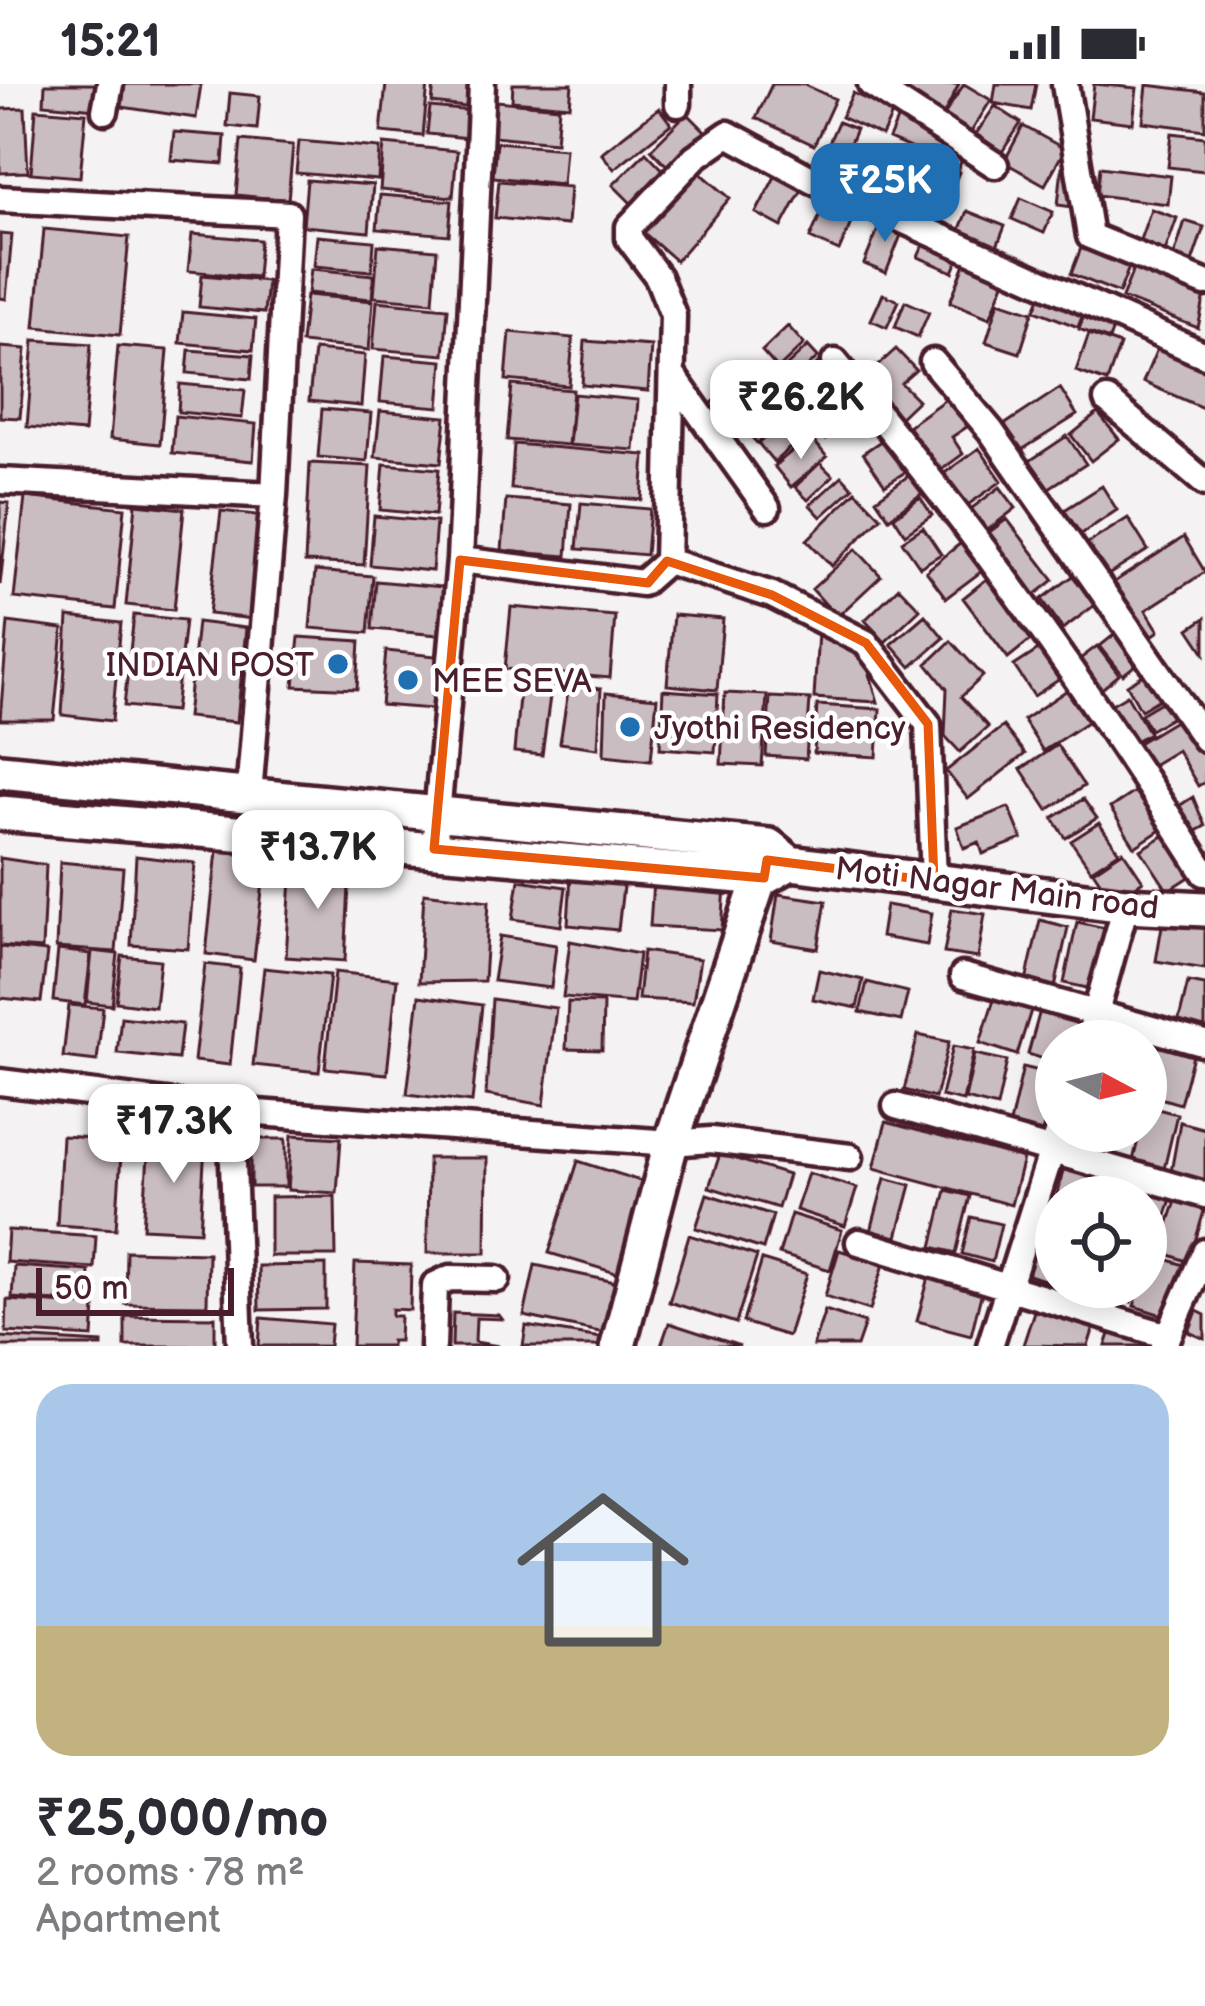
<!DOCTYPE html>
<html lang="en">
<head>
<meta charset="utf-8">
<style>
	:root { --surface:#fff; --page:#f7f7f7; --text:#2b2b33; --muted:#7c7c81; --line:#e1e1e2; --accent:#1f6fb2 }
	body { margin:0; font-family:"Balsamiq Sans",sans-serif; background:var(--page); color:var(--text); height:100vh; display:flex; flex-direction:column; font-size:45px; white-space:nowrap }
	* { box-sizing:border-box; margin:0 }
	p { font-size:39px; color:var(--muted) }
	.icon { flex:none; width:66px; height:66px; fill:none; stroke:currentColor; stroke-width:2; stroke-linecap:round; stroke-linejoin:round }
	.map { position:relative; height:1262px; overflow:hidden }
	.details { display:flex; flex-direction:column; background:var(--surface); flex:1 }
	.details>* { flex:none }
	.needle { width:78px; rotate:97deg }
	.controls { position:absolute; left:1035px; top:936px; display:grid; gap:24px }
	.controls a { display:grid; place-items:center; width:132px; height:132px; border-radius:50%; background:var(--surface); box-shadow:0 6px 30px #0003; font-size:60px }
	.scale { position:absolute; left:36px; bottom:30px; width:198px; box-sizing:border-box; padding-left:12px; border:6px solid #4a1f2b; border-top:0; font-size:33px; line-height:42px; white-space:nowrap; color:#4a1f2b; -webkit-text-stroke:9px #fff; paint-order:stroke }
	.price { position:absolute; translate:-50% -102px; padding:0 27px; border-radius:24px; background:#fff; color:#222; font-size:39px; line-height:78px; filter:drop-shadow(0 3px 6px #0008) }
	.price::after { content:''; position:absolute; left:50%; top:72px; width:36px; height:27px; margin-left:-18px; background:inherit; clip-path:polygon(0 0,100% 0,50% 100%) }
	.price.selected { background:var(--accent); color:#fff }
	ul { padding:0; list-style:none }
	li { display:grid; align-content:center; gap:24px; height:636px; padding:0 36px }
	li+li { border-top:3px solid var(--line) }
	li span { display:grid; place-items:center; height:372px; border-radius:36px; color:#555 }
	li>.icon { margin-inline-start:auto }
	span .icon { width:216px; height:216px; fill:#fffc; stroke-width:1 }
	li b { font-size:51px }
	.status { display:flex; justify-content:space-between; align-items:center; height:84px; padding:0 60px; background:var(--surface); direction:ltr }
	.status svg { height:33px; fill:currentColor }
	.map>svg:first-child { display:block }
</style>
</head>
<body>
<div class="status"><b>15:21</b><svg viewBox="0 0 49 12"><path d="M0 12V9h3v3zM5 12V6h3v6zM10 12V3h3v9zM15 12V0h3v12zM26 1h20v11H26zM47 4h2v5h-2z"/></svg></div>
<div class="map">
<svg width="1205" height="1262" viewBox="0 0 1205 1262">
	<rect width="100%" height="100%" fill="#f4f2f2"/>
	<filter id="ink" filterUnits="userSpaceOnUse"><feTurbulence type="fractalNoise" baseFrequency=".00833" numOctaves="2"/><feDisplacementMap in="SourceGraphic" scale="24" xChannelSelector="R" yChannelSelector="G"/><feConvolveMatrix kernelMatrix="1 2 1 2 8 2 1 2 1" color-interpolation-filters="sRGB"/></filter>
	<g filter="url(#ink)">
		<path fill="#cabdc1" stroke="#4a1f2b" stroke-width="3" d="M45,0h53l-2,25 -52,-5z
			M125,0h76l-5,34 -74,-11z
			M386,0h42l-5,52 -42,-4z
			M434,0h42l-3,24 -41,-5z
			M513,0h59l-2,22 -58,-5z
			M772,0h31l32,15 -21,46 -58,-27z
			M881,0h78l-18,36z
			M964,0l27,16 -23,37 -27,-17z
			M996,0h40l-5,26 -38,-7z
			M1094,0l43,4 -4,35 -43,-5z
			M1147,1l58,7v38l-62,-8z
			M230,9l30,3 -3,33 -30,-3z
			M853,9l40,20 -11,23 -41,-19z
			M496,17l63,6 -3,35 -63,-6z
			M995,22l26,17 -19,29 -26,-18z
			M430,23l42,4 -3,27 -42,-4z
			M25,24l3,64 -28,1v-64z
			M659,24l12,16 -57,45 -13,-16z
			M36,25l50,4 -6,64 -49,-4z
			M687,29l25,25 -37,36 -24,-25z
			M898,34l69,30 -9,21 -69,-30z
			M838,38l18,7 -18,42 -18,-8z
			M1023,42l42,23 -20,36 -41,-23z
			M174,48l51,4 -2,28 -52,-4z
			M1172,49l33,4v34l-37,-4z
			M241,56l52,5 -5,55 -52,-5z
			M299,57l81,7 -2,32 -82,-7z
			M496,58l69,6 -3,36 -69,-7z
			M384,60l73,7 -4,46 -73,-7z
			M908,67l51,21 -17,42 -30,-13 7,-17 -21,-8z
			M646,68l23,24 -33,32 -23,-23z
			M690,80l40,34 -54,63 -39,-34z
			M1062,83l15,1 -4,39 -15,-2z
			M1100,83l71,9 -3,28 -71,-9z
			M779,85l27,13 -24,45 -26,-14z
			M307,96l66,5 -4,47 -66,-6z
			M499,97l71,6 -3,38 -72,-7z
			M831,106l29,12 -21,49 -29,-13z
			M380,111l72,6 -3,34 -72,-6z
			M1021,114l32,14 -9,21 -32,-14z
			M1151,125l26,9 -15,42 -26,-9z
			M967,127l38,15 -9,23 -38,-15z
			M883,133l22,8 -19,48 -22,-9z
			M1185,137l19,6 -13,38 -18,-6z
			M44,145l85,8 -9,98 -85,-8z
			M929,149l34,16 -10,23 -35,-15z
			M0,150l12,1 -6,64 -6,-1z
			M192,150l68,6 -3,37 -69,-6z
			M317,152l57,5 -2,30 -58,-5z
			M1083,159l48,19 -12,31 -48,-19z
			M378,161l59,5 -4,52 -59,-5z
			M968,172l40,16 -18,46 -40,-16z
			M1134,183l71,28 -7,33 -76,-30z
			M311,185l63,6 -2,24 -64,-6z
			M202,191l65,6 -3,32 -65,-6z
			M1044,203l43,17 -9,23 -43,-17z
			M883,210l16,7 -12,26 -16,-7z
			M306,211l67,6 -4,49 -68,-7z
			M377,217l71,7 -4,47 -71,-6z
			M905,217l24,11 -11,25 -23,-10z
			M999,217l34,11 -13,41 -34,-11z
			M1087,222l30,12 -8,22 -30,-11z
			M183,228l73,7 -3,31 -73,-7z
			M788,242l16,18 -26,25 -16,-18z
			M510,248l63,6 -4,48 -63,-6z
			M1089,250l31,11 -13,37 -31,-11z
			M34,256l57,4 -7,88 -57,-5z
			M585,257l66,5 -3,45 -66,-6z
			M1160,258l45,20v47l-62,-27z
			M118,262l50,4 -8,94 -50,-5z
			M808,262l10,11 -29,27 -10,-11z
			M0,263l26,2 -6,69 -20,-1z
			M896,265l20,21 -15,13 17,17 -24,23 -32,-43z
			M189,266l64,5 -2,24 -64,-6z
			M314,266l51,5 -4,51 -52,-5z
			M384,272l59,5 -4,46 -59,-5z
			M821,276l12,13 -38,35 -12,-13z
			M749,284l22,23 -42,40 -22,-23z
			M836,289l28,29 -39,38 -28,-28z
			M180,300l65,6 -3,28 -64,-6z
			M512,301l61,5 -5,55 -61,-5z
			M1060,304l17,27 -60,38 -16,-26z
			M954,309l20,29 -22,15 11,17 -23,17 -32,-45z
			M574,310l64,6 -4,50 -65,-5z
			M771,312l18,18 -32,29 -17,-19z
			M322,325l49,4 -4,48 -49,-4z
			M380,327l66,6 -5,46 -66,-6z
			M1098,329l21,26 -28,22 -20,-26z
			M792,331l15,18 -33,29 -16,-19z
			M175,332l81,8 -3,37 -81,-8z
			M810,352l17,21 -36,30 -17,-21z
			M888,352l22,33 -25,16 -22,-32z
			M1067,352l19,28 -40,26 -18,-28z
			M514,360l131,11 -3,45 -131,-11z
			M979,364l23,33 -40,28 -23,-32z
			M310,379l60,3 -6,99 -59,-3z
			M820,379l13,13 -25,24 -13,-13z
			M384,380l55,5 -4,46 -55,-5z
			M919,384l13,18 -43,32 -13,-19z
			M842,392l11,12 -32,29 -11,-12z
			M1102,402l15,24 -46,31 -16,-25z
			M1000,403l16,21 -32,25 -16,-22z
			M856,407l25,26 -49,49 -25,-26z
			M25,413l100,11 -10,101 -101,-11z
			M920,413l12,18 -27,19 -11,-17z
			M506,415l65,5 -4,52 -65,-5z
			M0,418l9,1 -9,82z
			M581,419l69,6 -4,46 -69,-6z
			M136,420l48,5 -10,101 -48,-5z
			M221,427l44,5 -11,103 -45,-5z
			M374,432l62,6 -4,49 -62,-6z
			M1128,434l20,32 -43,27 -20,-32z
			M1007,435l47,61 -23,18 -47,-62z
			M923,443l18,27 -21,13 -18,-26z
			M1184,453l21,35 -59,38 13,21 -13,9 -35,-56z
			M961,459l21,28 -36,27 -20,-27z
			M856,465l25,27 -44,41 -25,-28z
			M315,487l58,5 -5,57 -58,-5z
			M1073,492l22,29 -32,24 -21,-30z
			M988,494l45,60 -25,20 -45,-60z
			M376,497l67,6 -4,48 -67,-6z
			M899,503l21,22 -35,33 -20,-22z
			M511,523l104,9 -5,62 -105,-9z
			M134,531l51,5 -10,91 -51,-5z
			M673,531l50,4 -6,71 -50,-5z
			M925,531l19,23 -33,29 -20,-23z
			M68,533l53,6 -9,98 -50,-6z
			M1205,534v35l-16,-24z
			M8,538l55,7 -9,91h-54z
			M197,538l49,6 -9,94 -50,-5z
			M1120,546l23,29 -20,16 -23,-29z
			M818,548l46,21 14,49 -64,-4z
			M299,553l61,4 -3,48 -63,-3z
			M951,557l32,35 -22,21 27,30 -28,25 -15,-16 2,-47 -20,-25z
			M1046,561l20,30 -32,21 -20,-30z
			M1097,562l22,29 -21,17 -22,-30z
			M386,567l50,5 -4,53 -51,-4z
			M1148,588l15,25 -22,13 -14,-25z
			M569,601l32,4 -3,59 -38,-5z
			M520,602l31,3 -9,66 -28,-3z
			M1070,604l20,32 -47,31 -20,-31z
			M663,606l55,4 -3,58 -55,-4z
			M606,609l51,5 -6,62 -47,-5z
			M725,609l42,2 -5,71 -41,-2z
			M1127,611l22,38 -22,13 -22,-38z
			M770,613l40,2 -4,60 -40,-3z
			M1168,614l10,16 -28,16 -9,-16z
			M817,621l63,4 -3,48 -63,-4z
			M1183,632l22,37v29l-7,4 -21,-36 -30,18 -14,-22z
			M1003,642l22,28 -57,45 -22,-28z
			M1057,661l27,41 -36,24 -27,-41z
			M1143,702l25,39 -33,22 -25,-39z
			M1193,713l12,29 -16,9 -15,-26z
			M1083,715l14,19 -31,20 -13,-20z
			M1009,723l13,32 -39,15 -4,-12 -15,6 -7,-21z
			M1099,739l20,29 -28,18 -20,-29z
			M1168,749l26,41 -26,17 -27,-41z
			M217,767l49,5 -12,104 -48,-6z
			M1123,767l20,30 -30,20 -20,-30z
			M136,772l59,7 -7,86 -57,-4z
			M0,774l46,7 -4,84 -42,-3z
			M60,778l63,6 -7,84 -60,-4z
			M292,779l58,4 -5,94 -59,-4z
			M571,791l53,3 -6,52 -50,-5z
			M519,796l47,7 -5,39 -48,-7z
			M653,797l72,5 -3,44 -72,-4z
			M424,809l65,8 -5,80 -65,1z
			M778,810l48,7 -8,48 -47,-8z
			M886,821l46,8 -5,32 -46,-8z
			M952,825l33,5 -7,44 -34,-5z
			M1040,836l28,7 -13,60 -29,-6z
			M1163,836l42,7v42l-49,-8z
			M1077,838l28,6 -13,61 -28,-6z
			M500,852l56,9 -5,43 -58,-7z
			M570,857l69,13 -6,49 -70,-6z
			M0,863l47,5 -6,50 -41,-4z
			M58,866l33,4 -6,51 -32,-4z
			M92,867l26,3 -6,51 -25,-3z
			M643,867l57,8 -7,43 -55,-3z
			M122,872l38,4 -5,47 -39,-5z
			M205,880l35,4 -10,97 -36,-4z
			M264,884l66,7 -11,97 -66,-7z
			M819,886l44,10 -6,28 -44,-9z
			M335,888l62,7 -10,95 -62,-6z
			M867,898l41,10 -7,29 -41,-9z
			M1188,898l17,3v49l-28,-6z
			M996,909l37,11 -16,51 -37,-12z
			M419,912l63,9 -10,97 -65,-8z
			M492,915l64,9 -12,97 -58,-10z
			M568,918l35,1 -1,47 -36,-1z
			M69,921l34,3 -6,53 -34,-4z
			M1041,923l46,13 -6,21h-25v22l-28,-9z
			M121,933l61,7 -4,35 -61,-6z
			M918,951l31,7 -14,56 -31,-8z
			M1157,958l37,10 -14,52 -34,-10z
			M953,962l21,4 -11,51 -22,-5z
			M975,970l32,7 -10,46 -32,-8z
			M1023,983l33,8 -1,60 -45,-11z
			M1146,1022l31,8 -13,55 -31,-8 7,-30h6z
			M886,1038l137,37 -12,46 -137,-37z
			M1180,1038l25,7v53l-34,-10z
			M1082,1047h37l-5,21 -35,-8z
			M292,1051l49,3 -4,55 -49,-3z
			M62,1052l60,4 -6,89 -59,-4z
			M251,1055h35v48h-35z
			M149,1057l56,3 -5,87 -57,-3z
			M720,1070l68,21 -10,33 -69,-21z
			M428,1074h59l-1,95h-59z
			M578,1077l69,22 -28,91 -70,-21z
			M1064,1083l62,16 -3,14 -66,-2z
			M808,1089l49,15 -12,38 -49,-16z
			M885,1094l26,7 -14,52 -26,-6z
			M1133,1096l40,12 -15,50 -12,-4v-41h-18z
			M946,1106l24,6 -14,57 -24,-6z
			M707,1110l66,21 -10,34 -67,-21z
			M335,1112l1,60h-66v-59z
			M1177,1114l28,10 -16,54 -30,-11z
			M791,1130l51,16 -12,40 -51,-16z
			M971,1133l30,7 -9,38 -30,-8z
			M1042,1142l14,5v53l-30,-10z
			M8,1146l88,6 -2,32 -88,-6z
			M689,1151l68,21 -21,67 -67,-21z
			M839,1166l45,14 -14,46 -45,-14z
			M126,1167l82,2 -1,52 -82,-1z
			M1151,1170l33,11 -16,52 -34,-11 6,-19h6z
			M762,1176l45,14 -19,62 -45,-14z
			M355,1179l56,2 -1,45 -18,-1v7h8l-1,25h-8v5h-39z
			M326,1181v44l-67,1 -1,-44z
			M535,1181l80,17 -11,51 -80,-17z
			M14,1182l75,5 -2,32 -75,-5z
			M929,1193l53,14 -11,44 -54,-14z
			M1108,1203h28l-5,15 -25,-8z
			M7,1216l88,6 -2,31 -87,-5z
			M1037,1218l59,19 -8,25 -65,-1z
			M825,1226l40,13 -8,23h-44z
			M1197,1227l8,4v24l-16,-7z
			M453,1229l46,2 3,4 -26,-1 -1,24 24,4h-47z
			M125,1232l90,1v29h-90z
			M261,1234l70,6 -2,22h-70z
			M669,1239l71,23h-79z
			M526,1242l75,12 -2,8h-76z
			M1111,1247l37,12 -1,3h-41z
			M0,1253l102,6v3h-102z"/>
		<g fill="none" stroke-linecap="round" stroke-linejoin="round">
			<defs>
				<path id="street" d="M678,0v20
					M871,0l124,81
					M1065,0l25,152 115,47
					M105,27l5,-27
					M0,115l288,15 -14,281 -25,299
					M835,278c136,161 257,332 370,511
					M933,278l58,69 214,308
					M673,292l94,132
					M1107,316l98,83
					M0,397l274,14
					M460,476l182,23 25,-22 6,-246 -15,-38 -29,-39v-11l66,-70 33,-23 85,46 392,175
					M667,477l105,34 94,48 62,81 6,157
					M434,765l26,-289 22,-476
					M963,892l239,67
					M1088,957l38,-136
					M0,998l231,29 440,32 40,-3 139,17
					M896,1022l309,89
					M231,1027l9,235
					M859,1158l309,94
					M433,1262l2,-61 15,-7 47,1
					M990,1262l68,-215
					M1164,1262l41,-94"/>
				<path id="secondary" d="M0,687l769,75 21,17 336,42 79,4
					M0,729l764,65 26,-15
					M618,1262l53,-203 95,-283"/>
			</defs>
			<use href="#street" stroke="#4a1f2b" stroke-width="33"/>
			<use href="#secondary" stroke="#4a1f2b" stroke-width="42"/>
			<use href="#street" stroke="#fff" stroke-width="24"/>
			<use href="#secondary" stroke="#fff" stroke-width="33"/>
		</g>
	</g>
	<path fill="none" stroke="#e8590c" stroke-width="9" stroke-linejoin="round" d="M460,476l188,23 19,-22 105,34 94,48 62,81 6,157 -167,-21 -3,18 -330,-29z"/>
	<g fill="#1f6fb2" stroke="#fff" stroke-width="4.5">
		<circle cx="338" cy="580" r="12"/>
		<circle cx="408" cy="596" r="12"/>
		<circle cx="630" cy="643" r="12"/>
	</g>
	<g text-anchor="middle" stroke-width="9" stroke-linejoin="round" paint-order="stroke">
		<g font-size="33" fill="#4a1f2b" stroke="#fff" text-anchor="start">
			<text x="314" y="592" text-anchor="end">INDIAN POST</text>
			<text x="432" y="608">MEE SEVA</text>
			<text x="654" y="655">Jyothi Residency</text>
		</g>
		<g font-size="33" fill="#4a1f2b" stroke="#fff">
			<text transform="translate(997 803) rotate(7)" y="12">Moti Nagar Main road</text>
		</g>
	</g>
</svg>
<div class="controls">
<a><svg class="needle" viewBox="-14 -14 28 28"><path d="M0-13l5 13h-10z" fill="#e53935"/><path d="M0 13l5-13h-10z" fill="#7c7c81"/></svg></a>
<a><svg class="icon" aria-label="locate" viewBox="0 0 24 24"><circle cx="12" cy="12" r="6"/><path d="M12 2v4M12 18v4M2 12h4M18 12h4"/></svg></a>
</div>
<div class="scale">50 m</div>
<b class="price selected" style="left:885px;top:161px">₹25K</b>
<b class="price" style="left:801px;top:378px">₹26.2K</b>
<b class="price" style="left:318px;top:828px">₹13.7K</b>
<b class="price" style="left:174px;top:1102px">₹17.3K</b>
</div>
<section class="details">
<ul>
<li><span style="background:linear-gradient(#a9c7e8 65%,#c2b280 0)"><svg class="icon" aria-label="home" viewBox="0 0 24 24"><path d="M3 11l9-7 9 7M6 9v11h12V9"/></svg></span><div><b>₹25,000/mo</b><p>2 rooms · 78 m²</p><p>Apartment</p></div></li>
</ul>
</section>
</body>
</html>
